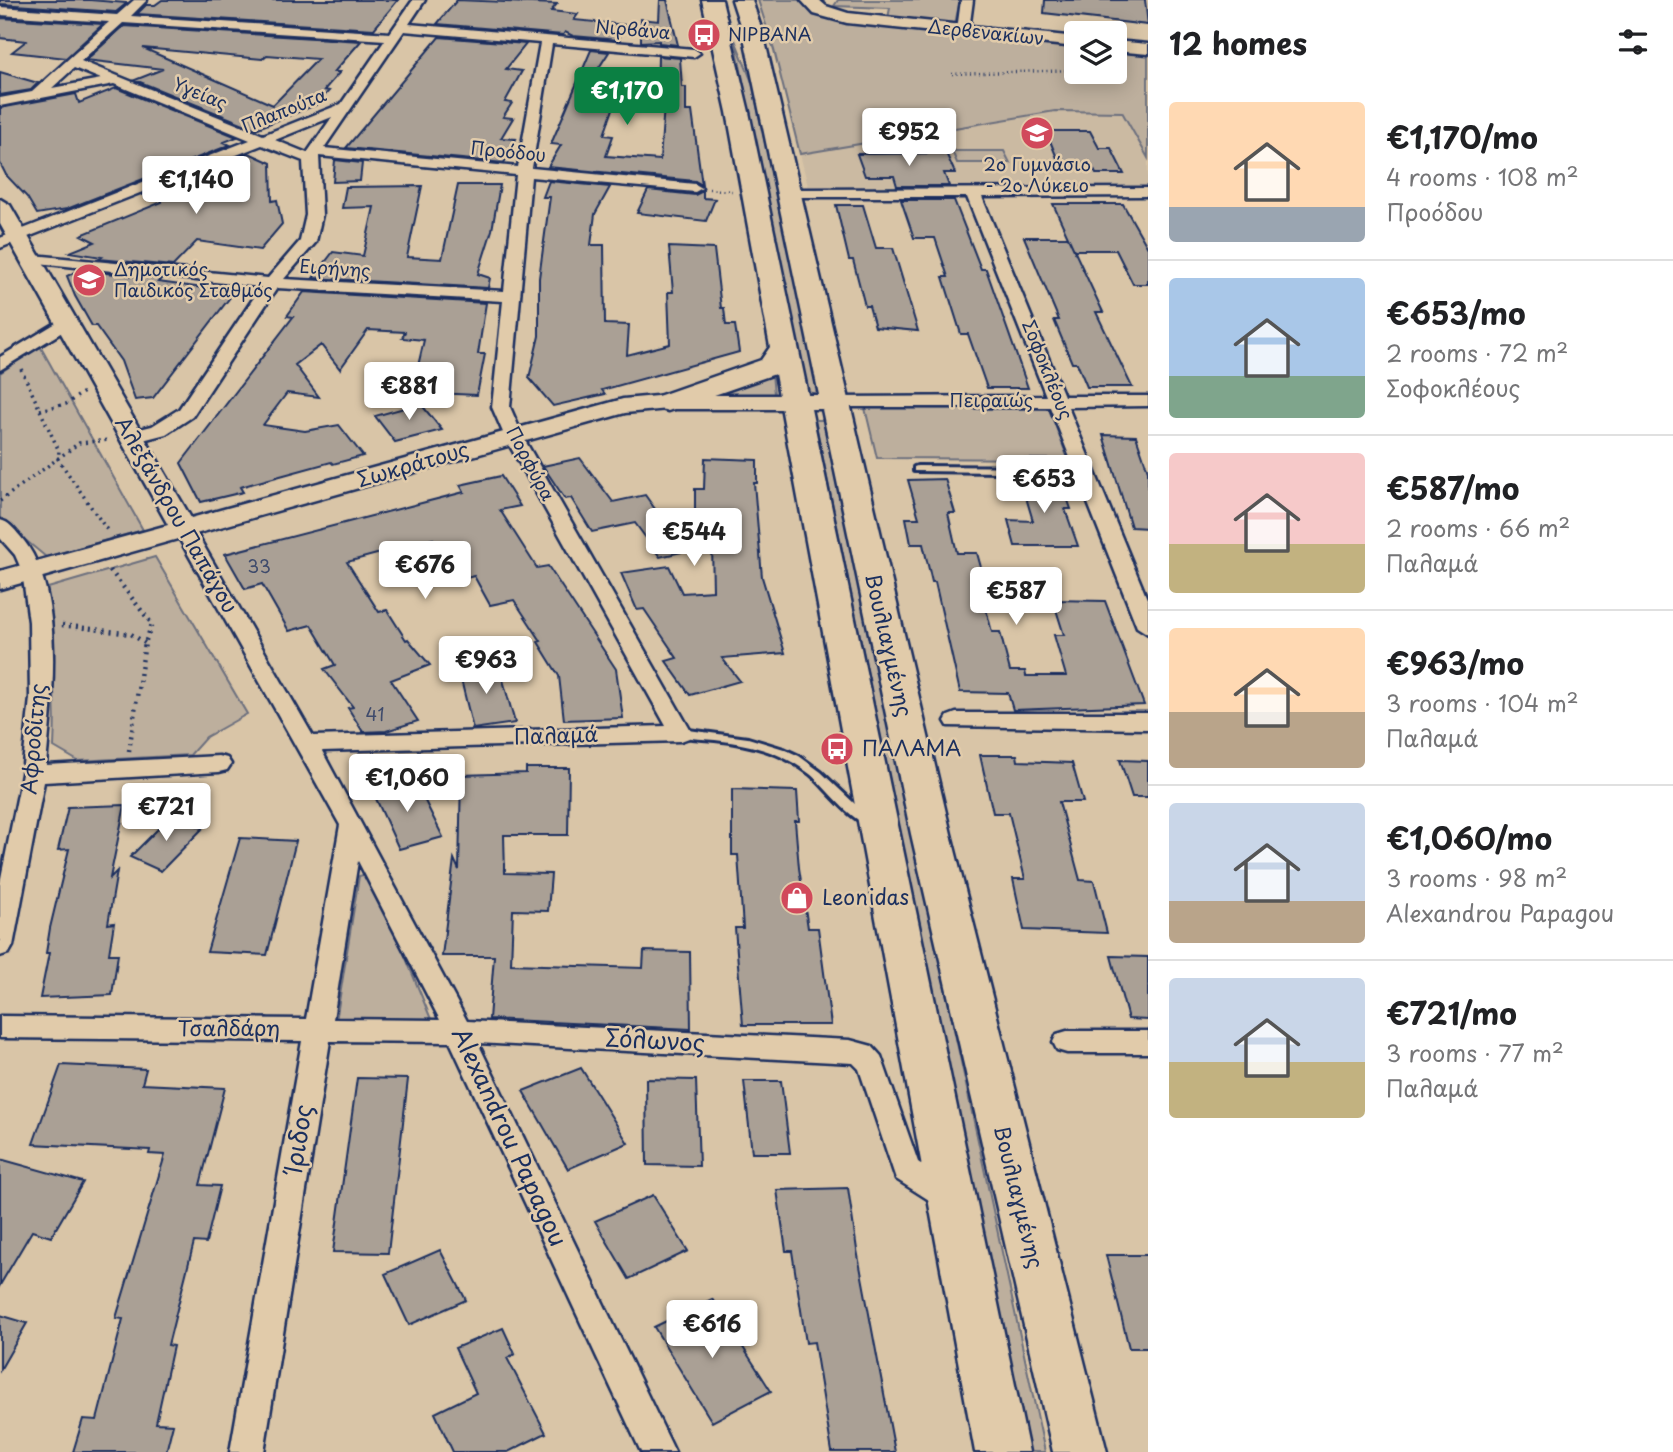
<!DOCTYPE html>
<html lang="en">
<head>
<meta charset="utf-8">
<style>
	:root { --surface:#fff; --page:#f6f6f6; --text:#202124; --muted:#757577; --line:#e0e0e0; --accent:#0b8043 }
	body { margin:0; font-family:"Playpen Sans",sans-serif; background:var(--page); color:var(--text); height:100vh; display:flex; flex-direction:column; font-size:26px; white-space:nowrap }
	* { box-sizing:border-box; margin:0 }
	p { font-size:23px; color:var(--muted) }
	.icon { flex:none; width:38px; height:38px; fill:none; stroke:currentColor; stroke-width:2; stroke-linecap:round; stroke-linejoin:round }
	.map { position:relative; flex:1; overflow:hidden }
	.panel { display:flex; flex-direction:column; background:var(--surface); width:525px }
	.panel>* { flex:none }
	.tools { position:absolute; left:1064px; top:21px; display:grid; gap:14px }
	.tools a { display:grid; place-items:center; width:63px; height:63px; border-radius:7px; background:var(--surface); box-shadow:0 4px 18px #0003; font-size:35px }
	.price { position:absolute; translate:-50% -60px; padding:0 16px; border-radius:7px; background:#fff; color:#222; font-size:23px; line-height:46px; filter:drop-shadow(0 2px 4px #0008) }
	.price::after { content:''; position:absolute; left:50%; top:42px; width:21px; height:16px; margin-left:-10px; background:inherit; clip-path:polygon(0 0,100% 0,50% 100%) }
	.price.on { background:var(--accent); color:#fff }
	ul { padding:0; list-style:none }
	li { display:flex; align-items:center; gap:21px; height:175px; padding:0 21px }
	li+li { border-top:2px solid var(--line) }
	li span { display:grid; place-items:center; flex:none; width:196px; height:140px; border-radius:7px; color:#555 }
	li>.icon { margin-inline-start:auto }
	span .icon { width:84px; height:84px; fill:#fffc; stroke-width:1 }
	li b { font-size:30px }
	h2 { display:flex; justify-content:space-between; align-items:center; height:84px; padding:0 21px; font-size:30px }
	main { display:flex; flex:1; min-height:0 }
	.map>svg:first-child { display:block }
</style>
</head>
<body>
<main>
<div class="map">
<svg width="1148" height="1452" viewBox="0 0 1148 1452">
	<rect width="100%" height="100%" fill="#d9c5a7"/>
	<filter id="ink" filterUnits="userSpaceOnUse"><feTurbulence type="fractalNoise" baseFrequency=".0143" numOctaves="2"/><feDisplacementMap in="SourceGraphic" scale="14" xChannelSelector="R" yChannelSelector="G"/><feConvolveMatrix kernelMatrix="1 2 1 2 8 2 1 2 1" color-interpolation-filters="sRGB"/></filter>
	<g filter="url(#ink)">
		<path fill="#cbbaa2" d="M1055,111l93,1v74h-340l-8,-32z"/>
		<path fill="#bdaf9d" stroke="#6c6f7e" stroke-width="2" d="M758,0h42l20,15 19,6 237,24v27h39v-24l33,4v106l-26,-46 -67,-1 -255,43 -26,-104z
			M838,0h122l-5,24 -67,-6 2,-10 -56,-2z
			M735,40l17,42 66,309 -2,3 -8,-2 -4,-7z
			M952,151h52l6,12h-53z
			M40,346l103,184 -97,27 -46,-38v-146z
			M772,374l2,20 -56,1 -1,-3z
			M865,408l184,1 19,50 -191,-1z
			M815,420h8l222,1032h-16z
			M155,557l92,157 -41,23 -16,18 -112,6 -24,-14c3,-55 -3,-103 -13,-157z
			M371,873l62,151 -97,-3 23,-145z"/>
		<path fill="#aaa095" stroke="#1b2f5e" stroke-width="2" fill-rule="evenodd" d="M0,0h90l37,3 -11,9 -116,-8z
			M162,0h236l-24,29 -237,-15 9,-9h9z
			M457,0l100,4 -6,7 27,3 -4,6 53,5 -9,15 -45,-4 -8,-4 -2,3 -126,-11z
			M660,0h7l11,45 -19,-2v-2l-18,1v-23l18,2z
			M1045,0h100l3,25 -104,-12z
			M0,18l103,6 -37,34 -54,-6 14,-11 -26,-3z
			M124,26l237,15 -27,31h6l-16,18 5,1 -13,14 -60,24 -121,-49 28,-11 -77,-9zM143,48l119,11 5,-4 51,4 -45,46z
			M439,37l87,7 -20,25 16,2 -17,31 7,1 -9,14 10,1 -12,20 15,1 -12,24 -158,-15z
			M591,50l18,2 -18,28 31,3 -18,52 9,1 -7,20 54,4 4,-55h-7l1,-49 22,2 2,29h4v24h6l10,74 -7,-4 -147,-14 13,-22 -10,-1z
			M0,72l38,11 -7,7 -31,5z
			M116,88l121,49 -13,5 6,3 -163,64 -30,5 -10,-17 -21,-22 -6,-12v-55l76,-14 3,9z
			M1046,131h44l9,17h12l13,26h-28l-3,-6h-20l-14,-5z
			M249,153l22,10 1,38 5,-1 5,24 -22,26 -63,-9 -24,25 -74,-7 3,-2 -32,-5 25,-10 -14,-7 81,-33 -3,-10 -18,3z
			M946,153l9,20h-11l5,13h-52l-3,-10h-29l-8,-22z
			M335,160l27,3 -2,18 -27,1z
			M549,181l61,6 -15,27 -4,31h13l1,79 24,1 -2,30 43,-11 -2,-52h5l-4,-45 45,2 7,59h3l2,17h9l4,27 -137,38 3,4 -52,12 -24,-28 10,-42v-58l11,-81h-7z
			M458,185h42l-8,45 -14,44 12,4 -2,10 -175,-10 20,-26 30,4 11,-49 -32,1 4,-21 76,-1 -15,71 35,2z
			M648,190l47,5 8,-4v7l12,1 -9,22 -69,-8z
			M901,200h53l27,69h5l42,119h-41l-19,-54h-7l-18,-57h5l-13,-39h-21z
			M1053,204h70l25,44v36h-15l-17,-34h-42z
			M836,205h27l13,43h17l25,83 -43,-4 -6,-21h-4l-12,-46h-4z
			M1024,237h44l35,75h-7l36,75h-45l-10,-24h-5l-18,-43h5z
			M79,270l82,9 -3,3 76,10 -81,106 -18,2 -14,-39 -25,-35h-4l-17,-30 -8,-20z
			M304,292l182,11 -8,51h7l-8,41 -65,-3 12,-52 -22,-2 3,-6 -37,-2 -28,39 -19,-24 -26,20 24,32 -32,-4 -24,32 42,6 34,-6 24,31 -30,8 -2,-2 -91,25 3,5 -42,10 -20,-39 112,-146 -6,-1z
			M412,393l30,37 -47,12 -20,-26 33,-9z
			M1103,435l33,1 12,35v57l-17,-1z
			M580,458l33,44 32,-7 20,28 30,-7v-27h9l1,-31 52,2v23h-3l8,94 23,76 -63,5 18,23 -50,14 -24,-34 11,-3 -33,-49 -7,1 -16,-37 48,-7 13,27 31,-2 -1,-46 -52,12 -25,-34 -43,9 -21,-34 -6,1 -22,-33z
			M501,476l19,30 -20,4 37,58 11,-2 68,103 7,49 -59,2 -5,-44 -21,-34 3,-1 -27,-41 -24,5 -16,-29 -8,2 -20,-35 -8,2 -5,-6 -86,23 32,50 8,-2 19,30 2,-1 22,26 -39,15 27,41 -32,10 -23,1 -15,-24 5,-1 -29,-38 11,-4 -24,-40 -22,6 -27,-47 -17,5 -20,-35 239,-62 -4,-7z
			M1020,477l40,1 11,31h-6l13,37h-63l-7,-26 25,1z
			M945,479l10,34h-7l9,40h20l8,29h-6l13,50h8l10,39h15l1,5h40l-12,-41h10l-11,-35 52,1 39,104 -131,5 -5,-17 -48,-1 -25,-110h-3l-9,-38h-12l-5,-26h13l-11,-38z
			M498,662l17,61 -42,6 -15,-62z
			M980,755h37l1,6 54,2 11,39h-24l21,78 14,1 13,52 -83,-3 -11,-51h12l-16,-66h-16z
			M1120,760l28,1v36h-16z
			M526,768h43l-1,67h-64l1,38 46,1 -3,37 -35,-1 -2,54 132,4 1,-17 46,1 1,77 -202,-10 5,-63h-52l12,-97 5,11 2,-95 65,-2z
			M414,779l29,58 -44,12 -27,-59z
			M732,789l65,2 2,30h-4l4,47 9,60h10l13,97h-88l-8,-97h8l-5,-73h-6z
			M125,805l-15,73 7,-7 -9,53 6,-1 -5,31h9l-6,41 -72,3 9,-45h-3l4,-25 19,-79 -11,1 10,-43z
			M172,815l31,13 -42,43 -31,-14z
			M240,838l56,3 -29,114 -60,-3z
			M1111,956l37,1v63l-20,-1z
			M61,1065l85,4 -4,15 83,4 -25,97 20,1 -14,57 -12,-1 -26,103 5,1 -17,77 17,1 -7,28h-93l10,-33 14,1 26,-101 -7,-1 49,-163 -16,-1 1,-4 -117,-6z
			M581,1068l47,75 -60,26 -45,-78z
			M357,1078l51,1 -20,174 -55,-1z
			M646,1079l50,1 3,86 -52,-1z
			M744,1081h37l9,72h-38z
			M0,1159l83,23 -32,55 -19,-6 -32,54z
			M848,1188l9,62 38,202h-63l-18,-110 -8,1 -14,-92h-6l-9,-61z
			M653,1195l35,56 -59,28 -34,-58z
			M440,1250l26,50 -57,25 -24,-51z
			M1106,1255h42v93h-19z
			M712,1299l59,92 -59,31 -58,-95z
			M0,1315l27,8 -27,47z
			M503,1328l12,26 -8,4 39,75 -38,19h-55l-18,-39 41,-20 -21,-45z"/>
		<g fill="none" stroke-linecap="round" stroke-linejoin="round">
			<defs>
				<path id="lane" d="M917,466l169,1 4,3 -4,3 -172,-2v-4z
					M681,729l67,9 36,11 15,7 22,16 52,49 -2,3c-17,2 -47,-39 -61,-50 -28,-22 -60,-30 -95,-34 -13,-1 -26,-2 -38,-4l-1,-3 1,-3z"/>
				<path id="street" d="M134,0h13l-16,16 259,17 23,-33h12l-16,24 285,25 6,4 -6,4 -142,-13 -20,124 163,16 7,4 -7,4 -164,-15 -21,230 13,30 169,296 -3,5 -8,3 -359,10 145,270 383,19 22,6 9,10 37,106 44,30 4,9 -4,9 -11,4 -55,-35 -37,-110 -6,-6 -375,-20 197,409h-34l-191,-410 -120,-1 -66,411h-34l72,-411 -302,-3v-22l306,3 34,-194 -166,-296 3,-4h14l3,4 119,207 353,-10 -161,-289 -13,-30 11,-106 -226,-13 -85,129 -26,17 -35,9 -7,-2 -2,-4 2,-4 28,-7 27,-17 82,-122 -232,-25 -8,-5 2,-3 245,24 32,-37 6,-26 -3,-54 -41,-16 -262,103v-10l250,-98 -136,-56 -114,22v-8l32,-6 77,-70 -109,-7v-8l117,8zM123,23l262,17 -44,64 -78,31 -182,-74zM404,31l136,12 -22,124 -194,-19zM74,68l27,11 -49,9zM332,117l-25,36 -32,-13zM319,156l197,19 -12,116 -220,-12 32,-37 6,-27zM358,861l82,159 -107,-1z
					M961,0h12l-4,30 -6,4 -6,-4z
					M1148,188v8l-166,1 82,199h84v10l-80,1 80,194v33l-11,-7 -87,-220h-216l-9,-5 9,-5 212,-1 -79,-199h-179l-7,-4 7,-4z
					M66,317l6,1 2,4 -2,4 -72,44v-13z
					M0,520c9,2 14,9 20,16 47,53 32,163 26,229l173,-9 8,2 4,6 -4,6 -8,2 -175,10 -31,164 -4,7 -9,3v-73l22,-109 8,-76 -1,-76 -7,-51 -7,-16 -15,-17z
					M956,713h192v16l-200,-3 -3,-5 3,-5z
					M1067,1031h81v22h-81l-10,-3 -4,-8 4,-8z"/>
				<path id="secondary" d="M801,0h18l7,6 22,7 228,24v10l-229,-24 -33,-9z
					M1115,41l33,3v10l-33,-3z
					M0,199l10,6 181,313 432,-119 45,-4h166l9,2 3,5 -3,5 -9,2h-166l-43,4 -625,176v-18l168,-46 -168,-301z"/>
				<path id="primary" d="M702,0h20l27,112 280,1340h-54l-200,-1078 -107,37 -10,-3 -5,-6 5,-6 103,-36 9,-13 -43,-235z
					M732,0h20l12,37 187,797 156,618h-54l-142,-618 -167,-797z"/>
			</defs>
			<use href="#lane" stroke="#1b2f5e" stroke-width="6"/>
			<use href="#street" stroke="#1b2f5e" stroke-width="5"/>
			<use href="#secondary" stroke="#1b2f5e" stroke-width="5"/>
			<use href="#primary" stroke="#1b2f5e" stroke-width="5"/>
			<path stroke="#1b2f5e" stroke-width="2.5" stroke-dasharray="1 3.5" stroke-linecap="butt" d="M952,74l124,-4
				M709,189l23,2"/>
			<path stroke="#1b2f5e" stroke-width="3.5" stroke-dasharray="2 4.5" stroke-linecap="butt" d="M21,369l38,82 -1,8 49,71
				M40,410l26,-6 18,-12
				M0,501l79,-58 30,-3"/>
			<path stroke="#1b2f5e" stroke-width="4.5" stroke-dasharray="2 5" stroke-linecap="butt" d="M110,570l42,54 -7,19 -16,108
				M62,625l69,9 14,9"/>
			<use href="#lane" fill="#e1cbaa" fill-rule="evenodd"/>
			<use href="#street" fill="#e1cbaa" fill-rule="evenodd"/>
			<use href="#secondary" fill="#e1cbaa" fill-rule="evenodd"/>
			<use href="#primary" fill="#e1cbaa" fill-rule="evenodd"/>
		</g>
	</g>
	<defs>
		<symbol id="bus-disc" viewBox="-11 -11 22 22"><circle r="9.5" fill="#d1495b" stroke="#e1cbaa"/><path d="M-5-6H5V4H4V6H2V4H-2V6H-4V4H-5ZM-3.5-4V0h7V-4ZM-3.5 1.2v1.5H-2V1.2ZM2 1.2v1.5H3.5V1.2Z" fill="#fff"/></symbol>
		<symbol id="school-disc" viewBox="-11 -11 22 22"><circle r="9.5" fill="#d1495b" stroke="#e1cbaa"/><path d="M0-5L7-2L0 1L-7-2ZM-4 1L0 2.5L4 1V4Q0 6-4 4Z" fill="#fff"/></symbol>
		<symbol id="shop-disc" viewBox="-11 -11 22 22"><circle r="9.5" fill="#d1495b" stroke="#e1cbaa"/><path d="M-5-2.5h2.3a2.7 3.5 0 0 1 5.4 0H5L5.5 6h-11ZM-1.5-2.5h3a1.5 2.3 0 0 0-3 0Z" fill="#fff"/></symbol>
	</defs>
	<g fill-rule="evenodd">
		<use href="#bus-disc" x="685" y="16" width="38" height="38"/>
		<use href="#school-disc" x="1018" y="114" width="38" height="38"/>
		<use href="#school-disc" x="70" y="261" width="38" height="38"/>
		<use href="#bus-disc" x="818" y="730" width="38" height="38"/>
		<use href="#shop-disc" x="778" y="879" width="38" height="38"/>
	</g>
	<g text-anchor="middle" stroke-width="5" stroke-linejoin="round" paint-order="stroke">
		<g font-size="18" fill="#1b2f5e" stroke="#e1cbaa">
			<text transform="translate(633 30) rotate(5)" y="6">Νιρβάνα</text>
			<text transform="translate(986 33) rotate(6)" y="6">Δερβενακίων</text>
			<text transform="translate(200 94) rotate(22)" y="6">Υγείας</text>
			<text transform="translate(284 111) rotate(-22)" y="6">Πλαπούτα</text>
			<text transform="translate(508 152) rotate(6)" y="6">Προόδου</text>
			<text transform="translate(335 269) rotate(4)" y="6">Ειρήνης</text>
			<text transform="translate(1047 370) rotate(68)" y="6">Σοφοκλέους</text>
			<text x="991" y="407">Πειραιώς</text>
			<text transform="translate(530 464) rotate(62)" y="6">Πορφύρα</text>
		</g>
		<g font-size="18" fill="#1b2f5e" stroke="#e1cbaa" text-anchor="start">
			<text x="728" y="41">ΝΙΡΒΑΝΑ</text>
			<text x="1037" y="171" text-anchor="middle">2ο Γυμνάσιο<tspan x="1037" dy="21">- 2ο Λύκειο</tspan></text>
			<text x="114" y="276">Δημοτικός<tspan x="114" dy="21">Παιδικός Σταθμός</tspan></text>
		</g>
		<g font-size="18" fill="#3f4b6c">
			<text x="259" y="573">33</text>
			<text x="375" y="721">41</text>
		</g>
		<g font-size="21" fill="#1b2f5e" stroke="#e1cbaa">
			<text transform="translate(413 465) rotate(-16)" y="7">Σωκράτους</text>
			<text transform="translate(176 515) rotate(60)" y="7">Αλεξάνδρου Παπάγου</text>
			<text transform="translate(888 645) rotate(77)" y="7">Βουλιαγμένης</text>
			<text transform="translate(556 736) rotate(-2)" y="7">Παλαμά</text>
			<text transform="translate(34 739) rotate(-85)" y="7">Αφροδίτης</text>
			<text x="229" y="1036">Τσαλδάρη</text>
			<text transform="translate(1018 1197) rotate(76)" y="7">Βουλιαγμένης</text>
		</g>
		<g font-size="21" fill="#1b2f5e" stroke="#e1cbaa" text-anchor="start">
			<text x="862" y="756">ΠΑΛΑΜΑ</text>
			<text x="822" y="905">Leonidas</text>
		</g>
		<g font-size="24" fill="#1b2f5e" stroke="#e1cbaa">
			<text transform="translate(655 1041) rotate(3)" y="8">Σόλωνος</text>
			<text transform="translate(509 1137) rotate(65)" y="8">Alexandrou Papagou</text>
			<text transform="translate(299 1139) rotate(-81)" y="8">Ίριδος</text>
		</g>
	</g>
</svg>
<div class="tools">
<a><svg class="icon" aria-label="layers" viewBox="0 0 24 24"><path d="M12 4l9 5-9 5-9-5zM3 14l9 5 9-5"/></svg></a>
</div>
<b class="price on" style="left:627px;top:127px">€1,170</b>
<b class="price" style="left:909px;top:168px">€952</b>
<b class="price" style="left:196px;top:216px">€1,140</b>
<b class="price" style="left:409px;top:422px">€881</b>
<b class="price" style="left:1044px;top:515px">€653</b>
<b class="price" style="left:694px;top:568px">€544</b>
<b class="price" style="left:425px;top:601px">€676</b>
<b class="price" style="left:1016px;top:627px">€587</b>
<b class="price" style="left:486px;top:696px">€963</b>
<b class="price" style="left:407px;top:814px">€1,060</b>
<b class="price" style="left:166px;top:843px">€721</b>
<b class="price" style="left:712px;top:1360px">€616</b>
</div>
<section class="panel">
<h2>12 homes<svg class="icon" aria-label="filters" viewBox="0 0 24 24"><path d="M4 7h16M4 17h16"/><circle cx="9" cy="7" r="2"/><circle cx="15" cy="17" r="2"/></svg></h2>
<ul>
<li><span style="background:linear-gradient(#ffd9b3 75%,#9aa5b1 0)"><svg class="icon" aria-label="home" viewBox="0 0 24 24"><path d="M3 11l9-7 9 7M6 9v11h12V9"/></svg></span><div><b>€1,170/mo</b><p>4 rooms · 108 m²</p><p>Προόδου</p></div></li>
<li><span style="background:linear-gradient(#a9c7e8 70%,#7fa58c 0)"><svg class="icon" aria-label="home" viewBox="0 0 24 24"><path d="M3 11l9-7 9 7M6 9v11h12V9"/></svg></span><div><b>€653/mo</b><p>2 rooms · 72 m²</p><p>Σοφοκλέους</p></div></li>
<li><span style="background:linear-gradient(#f6c9c9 65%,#c2b280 0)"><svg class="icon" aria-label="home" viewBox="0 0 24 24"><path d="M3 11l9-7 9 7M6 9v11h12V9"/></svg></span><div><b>€587/mo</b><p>2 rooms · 66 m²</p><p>Παλαμά</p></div></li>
<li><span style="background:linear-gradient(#ffd9b3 60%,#b9a48a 0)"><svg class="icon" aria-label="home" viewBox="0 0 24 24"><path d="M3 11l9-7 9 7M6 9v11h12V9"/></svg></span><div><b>€963/mo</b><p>3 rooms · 104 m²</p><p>Παλαμά</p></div></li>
<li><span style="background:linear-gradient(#c9d6e8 70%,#b9a48a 0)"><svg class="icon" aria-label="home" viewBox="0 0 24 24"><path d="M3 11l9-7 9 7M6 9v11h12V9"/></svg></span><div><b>€1,060/mo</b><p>3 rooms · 98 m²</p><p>Alexandrou Papagou</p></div></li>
<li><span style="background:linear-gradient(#c9d6e8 60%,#c2b280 0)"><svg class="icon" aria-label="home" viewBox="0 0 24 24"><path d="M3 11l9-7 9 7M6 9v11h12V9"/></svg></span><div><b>€721/mo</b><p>3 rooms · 77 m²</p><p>Παλαμά</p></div></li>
</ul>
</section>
</main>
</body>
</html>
